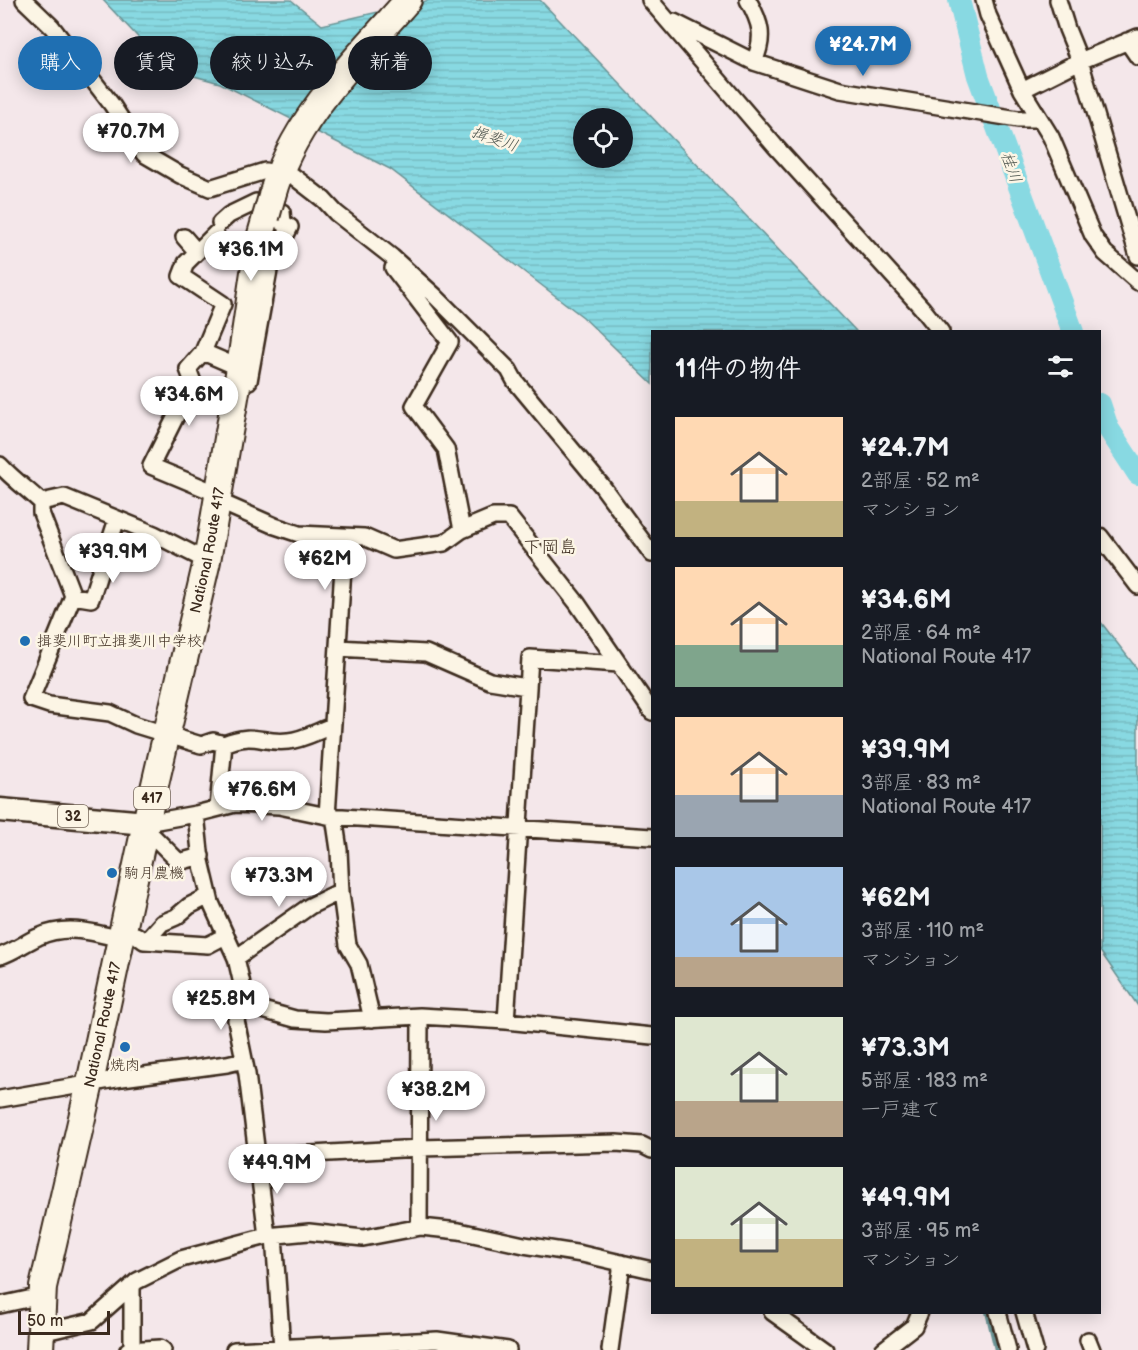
<!DOCTYPE html>
<html lang="ja">
<head>
<meta charset="utf-8">
<style>
	:root { --surface:#171b24; --page:#20242c; --text:#f1f3f6; --muted:#9ea1a6; --accent:#1f6fb2 }
	body { margin:0; font-family:"Balsamiq Sans","Klee One",sans-serif; background:var(--page); color:var(--text); height:100vh; display:flex; flex-direction:column; font-size:22px; white-space:nowrap }
	* { box-sizing:border-box; margin:0 }
	p { font-size:20px; color:var(--muted) }
	.icon { flex:none; width:33px; height:33px; fill:none; stroke:currentColor; stroke-width:2; stroke-linecap:round; stroke-linejoin:round }
	.map { position:relative; flex:1; overflow:hidden }
	.details { position:absolute; left:651px; top:330px; width:450px; height:984px; display:flex; flex-direction:column; background:var(--surface); border-radius:0px; box-shadow:0 3px 15px #0003 }
	.details>* { flex:none }
	.hud { position:absolute; left:18px; top:36px; width:543px; height:54px; display:flex; gap:12px }
	.controls { position:absolute; left:573px; top:108px; display:grid; gap:12px }
	.controls a { display:grid; place-items:center; width:60px; height:60px; border-radius:50%; background:var(--surface); box-shadow:0 3px 15px #0003; font-size:30px }
	.scale { position:absolute; left:18px; bottom:15px; width:92px; box-sizing:border-box; padding-left:6px; border:3px solid #3b2a1e; border-top:0; font-size:16px; line-height:21px; white-space:nowrap; color:#3b2a1e; -webkit-text-stroke:4px #fcf5e5; paint-order:stroke }
	.price { position:absolute; translate:-50% -51px; padding:0 14px; border-radius:21px; background:#fff; color:#222; font-size:20px; line-height:39px; filter:drop-shadow(0 2px 3px #0008) }
	.price::after { content:''; position:absolute; left:50%; top:36px; width:18px; height:14px; margin-left:-9px; background:inherit; clip-path:polygon(0 0,100% 0,50% 100%) }
	.price.on { background:var(--accent); color:#fff }
	ul { padding:0; list-style:none }
	li { display:flex; align-items:center; gap:18px; height:150px; padding:0 24px }
	li span { display:grid; place-items:center; flex:none; width:168px; height:120px; border-radius:0px; color:#555 }
	li>.icon { margin-inline-start:auto }
	span .icon { width:72px; height:72px; fill:#fffc; stroke-width:1 }
	li b { font-size:26px }
	h2 { display:flex; justify-content:space-between; align-items:center; height:72px; padding:0 24px; font-size:26px }
	.chip { padding:0 21px; border-radius:27px; background:var(--surface); box-shadow:0 3px 15px #0003; font-size:21px; line-height:54px }
	.chip.on { background:var(--accent); color:#fff }
	.map>svg:first-child { display:block }
</style>
</head>
<body>
<div class="map">
<svg width="1138" height="1350" viewBox="0 0 1138 1350">
	<defs>
		<pattern id="water-rules" width="6" height="5" patternUnits="userSpaceOnUse" patternTransform="scale(1.5)"><rect width="6" height="5" fill="#88d9e2"/><path d="M0 2.5h6" fill="none" stroke="#76bac1"/></pattern>
	</defs>
	<rect width="100%" height="100%" fill="#f4e7ea"/>
	<filter id="ink" filterUnits="userSpaceOnUse"><feTurbulence type="fractalNoise" baseFrequency=".0167" numOctaves="2"/><feDisplacementMap in="SourceGraphic" scale="12" xChannelSelector="R" yChannelSelector="G"/><feConvolveMatrix kernelMatrix="1 2 1 2 8 2 1 2 1" color-interpolation-filters="sRGB"/></filter>
	<g filter="url(#ink)">
		<path fill="url(#water-rules)" stroke="#699394" stroke-width="1.5" fill-rule="evenodd" d="M103,0h188l31,25 108,-25h110l316,331 -204,1v52l-69,-67 -193,-148 -170,-86 -52,-14zM584,118h38v40h-38z
			M1100,621l38,49v336l-38,-55z"/>
		<g fill="none" stroke-linecap="round" stroke-linejoin="round">
			<path stroke="#699394" stroke-width="4" d="M987,1312l9,38"/>
			<path stroke="#88d9e2" stroke-width="22" d="M959,0l19,76 95,256
				M1100,404l8,24 30,46"/>
			<defs>
				<path id="street" d="M24,0l28,27 60,78 32,49 36,21 30,13 55,-17 28,5 31,24 12,13 56,44 43,39 74,74 6,11 87,105 50,68
					M650,0l125,146 147,162 19,24
					M748,0c13,23 17,37 6,62
					M984,0l4,15 34,75 29,47 42,99 12,17 33,29
					M1058,0l9,29 13,32 58,195
					M674,22l80,40 86,28 178,29h21
					M1127,41l11,16
					M1022,90l58,-29 58,-24
					M220,223l9,-8 27,-13 26,10 1,11 7,4 -20,38 -21,116
					M184,237l13,15
					M393,268l57,74 -36,64 32,43 16,81
					M203,352l20,-48 -42,-28 5,-13 30,-30
					M0,465c13,14 27,24 41,37l23,-5 90,37 53,27
					M218,494l-67,-28 42,-84 -5,-13 15,-17 37,16
					M218,501l57,25 24,8 65,3 30,13 50,-7 18,-13 31,-13h16l68,86 75,109
					M41,502v11l32,83 -42,103 18,6 61,8 26,12 65,20 12,-4 11,3 -6,64
					M1100,536l38,50
					M73,596l18,3 26,-80
					M338,648l88,5 64,28 37,6
					M224,744c31,-13 37,0 64,-3 14,-1 30,-10 44,-15
					M196,814l5,47 10,42 25,55 6,26 -1,20 -5,16 11,54 20,162
					M327,816l18,-279
					M334,816l5,34 2,43 7,52 11,19 13,55
					M146,823l50,-9 39,-10 44,2 48,10 325,21
					M144,833l10,4 25,25 22,-6
					M122,934l14,1 8,6 64,4 17,-9
					M146,941l16,-18 14,-6 13,-11 20,-10
					M0,956c14,-4 24,-13 38,-19 28,-13 54,-5 83,2
					M236,958l74,-52 31,-15
					M241,1004l54,15 31,2 94,-5 86,5 146,15
					M506,1021l24,-363 89,6
					M0,1099l122,-21 105,-14 17,-4
					M257,1157l163,-9 196,-5 26,2 10,5
					M419,1227l1,-211
					M274,1236l8,112
					M132,1286v64
					M0,1305l42,-9
					M772,1312l53,38
					M998,1312l10,38
					M1024,1312l11,38
					M41,1333l51,-12 45,-40 44,-22 86,-23 42,-4 54,6 58,-11 38,4 65,14 58,9 70,16
					M1088,1340l4,10
					M128,1350l32,-2 3,2
					M234,1350l203,-10 71,10
					M610,1350l12,-87
					M883,1350l31,-24 6,-14"/>
				<path id="primary" d="M0,810l146,13"/>
				<g id="highway">
					<path d="M272,196c21,-78 85,-137 136,-196"/>
					<path id="s1" d="M40,1350l3,-63 47,-204 56,-260 61,-262 33,-193 18,-123 8,-28"/>
				</g>
			</defs>
			<use href="#street" stroke="#3b2a1e" stroke-width="20"/>
			<use href="#primary" stroke="#3b2a1e" stroke-width="27"/>
			<use href="#highway" stroke="#3b2a1e" stroke-width="30"/>
			<use href="#street" stroke="#fcf5e5" stroke-width="15"/>
			<use href="#primary" stroke="#fcf5e5" stroke-width="22"/>
			<use href="#highway" stroke="#fcf5e5" stroke-width="26"/>
			<defs>
				<path id="highway-bridge" d="M266,217l6,-21"/>
			</defs>
			<use href="#highway-bridge" stroke="#3b2a1e" stroke-width="30" stroke-linecap="butt"/>
			<use href="#highway-bridge" stroke="#fcf5e5" stroke-width="26"/>
		</g>
	</g>
	<g fill="#1f6fb2" stroke="#fcf5e5" stroke-width="2">
		<circle cx="25" cy="641" r="6"/>
		<circle cx="112" cy="873" r="6"/>
		<circle cx="125" cy="1047" r="6"/>
	</g>
	<g text-anchor="middle" stroke-width="5" stroke-linejoin="round" paint-order="stroke">
		<g fill="#fcf5e5" stroke="#75675a" stroke-width="1.5">
			<rect x="134" y="787" width="36" height="22" rx="4.5"/>
			<rect x="58" y="805" width="30" height="22" rx="4.5"/>
		</g>
		<g font-size="14" font-weight="bold" fill="#3b2a1e">
			<text x="152" y="803">417</text>
			<text x="73" y="821">32</text>
		</g>
		<g font-size="15" fill="#3b2a1e" stroke="#fcf5e5">
			<text dy="5" stroke="none"><textPath href="#s1" startOffset="818">National Route 417</textPath></text>
			<text dy="5" stroke="none"><textPath href="#s1" startOffset="332">National Route 417</textPath></text>
		</g>
		<g font-size="15" fill="#3b2a1e" stroke="#fcf5e5" text-anchor="start">
			<text x="37" y="646">揖斐川町立揖斐川中学校</text>
			<text x="124" y="878">駒月農機</text>
			<text x="125" y="1070" text-anchor="middle">焼肉</text>
		</g>
		<g font-size="16" font-style="italic" fill="#4e564f" stroke="#fcf5e5">
			<text transform="translate(495 138) rotate(19)" y="6">揖斐川</text>
			<text transform="translate(1012 167) rotate(70)" y="6">桂川</text>
		</g>
		<g font-size="18" fill="#3b2a1e" stroke="#fcf5e5">
			<text x="550" y="553">下岡島</text>
		</g>
	</g>
</svg>
<div class="controls">
<a><svg class="icon" aria-label="locate" viewBox="0 0 24 24"><circle cx="12" cy="12" r="6"/><path d="M12 2v4M12 18v4M2 12h4M18 12h4"/></svg></a>
</div>
<div class="scale">50 m</div>
<b class="price on" style="left:863px;top:77px">¥24.7M</b>
<b class="price" style="left:131px;top:164px">¥70.7M</b>
<b class="price" style="left:251px;top:282px">¥36.1M</b>
<b class="price" style="left:189px;top:427px">¥34.6M</b>
<b class="price" style="left:113px;top:584px">¥39.9M</b>
<b class="price" style="left:325px;top:591px">¥62M</b>
<b class="price" style="left:262px;top:822px">¥76.6M</b>
<b class="price" style="left:279px;top:908px">¥73.3M</b>
<b class="price" style="left:221px;top:1031px">¥25.8M</b>
<b class="price" style="left:436px;top:1122px">¥38.2M</b>
<b class="price" style="left:277px;top:1195px">¥49.9M</b>
<div class="hud">
<a class="chip on">購入</a>
<a class="chip">賃貸</a>
<a class="chip">絞り込み</a>
<a class="chip">新着</a>
</div>
<section class="details">
<h2>11件の物件<svg class="icon" aria-label="filters" viewBox="0 0 24 24"><path d="M4 7h16M4 17h16"/><circle cx="9" cy="7" r="2"/><circle cx="15" cy="17" r="2"/></svg></h2>
<ul>
<li><span style="background:linear-gradient(#ffd9b3 70%,#c2b280 0)"><svg class="icon" aria-label="home" viewBox="0 0 24 24"><path d="M3 11l9-7 9 7M6 9v11h12V9"/></svg></span><div><b>¥24.7M</b><p>2部屋 · 52 m²</p><p>マンション</p></div></li>
<li><span style="background:linear-gradient(#ffd9b3 65%,#7fa58c 0)"><svg class="icon" aria-label="home" viewBox="0 0 24 24"><path d="M3 11l9-7 9 7M6 9v11h12V9"/></svg></span><div><b>¥34.6M</b><p>2部屋 · 64 m²</p><p>National Route 417</p></div></li>
<li><span style="background:linear-gradient(#ffd9b3 65%,#9aa5b1 0)"><svg class="icon" aria-label="home" viewBox="0 0 24 24"><path d="M3 11l9-7 9 7M6 9v11h12V9"/></svg></span><div><b>¥39.9M</b><p>3部屋 · 83 m²</p><p>National Route 417</p></div></li>
<li><span style="background:linear-gradient(#a9c7e8 75%,#b9a48a 0)"><svg class="icon" aria-label="home" viewBox="0 0 24 24"><path d="M3 11l9-7 9 7M6 9v11h12V9"/></svg></span><div><b>¥62M</b><p>3部屋 · 110 m²</p><p>マンション</p></div></li>
<li><span style="background:linear-gradient(#dfe7d0 70%,#b9a48a 0)"><svg class="icon" aria-label="home" viewBox="0 0 24 24"><path d="M3 11l9-7 9 7M6 9v11h12V9"/></svg></span><div><b>¥73.3M</b><p>5部屋 · 183 m²</p><p>一戸建て</p></div></li>
<li><span style="background:linear-gradient(#dfe7d0 60%,#c2b280 0)"><svg class="icon" aria-label="home" viewBox="0 0 24 24"><path d="M3 11l9-7 9 7M6 9v11h12V9"/></svg></span><div><b>¥49.9M</b><p>3部屋 · 95 m²</p><p>マンション</p></div></li>
</ul>
</section>
</div>
</body>
</html>
